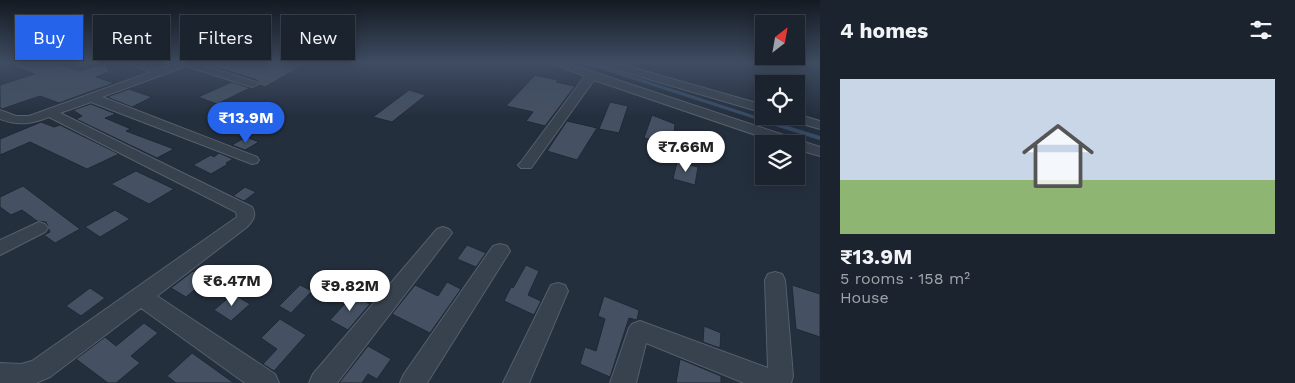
<!DOCTYPE html>
<html lang="en">
<head>
<meta charset="utf-8">
<style>
	:root { --surface:#1b232e; --page:#242b36; --text:#f1f3f6; --muted:#a0a4aa; --line:#39404a; --accent:#2563eb }
	body { margin:0; font-family:"Work Sans",sans-serif; background:var(--page); color:var(--text); height:100vh; display:flex; flex-direction:column; font-size:19px; white-space:nowrap }
	* { box-sizing:border-box; margin:0 }
	p { font-size:16px; color:var(--muted) }
	.icon { flex:none; width:28px; height:28px; fill:none; stroke:currentColor; stroke-width:2; stroke-linecap:round; stroke-linejoin:round }
	.map { position:relative; flex:1; overflow:hidden }
	.drawer { display:flex; flex-direction:column; background:var(--surface); width:475px }
	.drawer>* { flex:none }
	.guide { position:absolute; left:15px; top:15px; width:475px; height:45px; display:flex; gap:10px }
	.needle { width:32px; rotate:31deg }
	.buttons { position:absolute; left:755px; top:15px; display:grid; gap:10px }
	.buttons a { display:grid; place-items:center; width:50px; height:50px; border-radius:0px; background:var(--surface); box-shadow:0 2px 12px #0003,0 0 0 1px var(--line); font-size:25px }
	.price { position:absolute; translate:-50% -42px; padding:0 11px; border-radius:18px; background:#fff; color:#222; font-size:16px; line-height:32px; filter:drop-shadow(0 1px 2px #0008) }
	.price::after { content:''; position:absolute; left:50%; top:30px; width:15px; height:11px; margin-left:-8px; background:inherit; clip-path:polygon(0 0,100% 0,50% 100%) }
	.price.selected { background:var(--accent); color:#fff }
	ul { padding:0; list-style:none }
	li { display:grid; align-content:center; gap:10px; height:265px; padding:0 20px }
	li span { display:grid; place-items:center; height:155px; border-radius:0px; color:#555 }
	li>.icon { margin-inline-start:auto }
	span .icon { width:90px; height:90px; fill:#fffc; stroke-width:1 }
	li b { font-size:21px }
	h2 { display:flex; justify-content:space-between; align-items:center; height:60px; padding:0 20px; font-size:21px }
	.pill { padding:0 18px; border-radius:0px; background:var(--surface); box-shadow:0 2px 12px #0003,0 0 0 1px var(--line); font-size:18px; line-height:45px }
	.pill.selected { background:var(--accent); color:#fff }
	main { display:flex; flex:1; min-height:0 }
	.map>svg:first-child { display:block }
</style>
</head>
<body>
<main>
<div class="map">
<svg width="820" height="383" viewBox="0 0 820 383">
	<rect width="100%" height="100%" fill="#242f3e"/>
	<g fill="none" stroke-linecap="round" stroke-linejoin="round">
		<path stroke="#394c67" stroke-width="3" d="M587,63l173,56"/>
		<path stroke="#394c67" stroke-width="4" d="M756,118l64,20"/>
	</g>
	<path fill="#455162" stroke="#1f2835" d="M6,63h50l24,8 26,-8 3,9 -13,5 18,6 -55,20 -19,-7 -38,13 -2,-1v-23l34,-11z
		M202,63h105l-42,24 -6,-2 -2,-5z
		M535,75l23,5 -2,2 19,4 -30,40 -19,-5 7,-9 -27,-6z
		M232,82l18,6 -33,16 -19,-7z
		M129,89l23,8 -20,10 -25,-10z
		M409,90l17,5 -34,27 -19,-5z
		M610,102l18,4 -9,27 -20,-4z
		M91,104l25,10 -11,4 26,11 -5,2 48,18 -17,9 -81,-39 6,-3 -9,-6z
		M652,115l23,9 -2,21 -29,-7z
		M567,121l30,7 -20,32 -30,-9z
		M41,122l13,5 6,-2 59,29 -32,15 -57,-27 -30,13v-16z
		M246,137l13,5 -14,8 -13,-5z
		M219,153l14,6 -7,4 2,1 -17,10 -18,-9 18,-10 3,2z
		M677,162l21,5 -3,18 -22,-6z
		M136,171l38,18 -25,15 -38,-20z
		M23,186l57,43 -25,14 -11,-8 6,-3 -4,-10 -9,-1 -15,-11 -11,5 -11,-8v-10z
		M245,187l11,5 -12,9 -11,-5z
		M115,210l15,9 -30,18 -15,-10z
		M467,245l19,8 -10,14 -19,-8z
		M526,265l13,6 -11,24 13,6 -7,14 -30,-14 7,-14 2,1z
		M193,271l14,8 -21,18 -15,-9z
		M447,282l14,7 -31,44 -38,-19 23,-29 23,11z
		M300,285l12,6 -21,22 -12,-7z
		M792,285l28,9v43l-24,-8z
		M90,288l15,10 -24,18 -15,-10z
		M233,294l17,10 -19,17 -17,-11z
		M353,295l17,9 -22,26 -18,-10z
		M604,296l35,14 -2,10 -8,-2 -19,59 -30,-13 5,-17 11,4 9,-32 -7,-3z
		M280,319l26,16 -32,36 -11,-7 14,-15 -16,-11z
		M144,323l14,10 -27,23 9,7 -24,20h-8l-32,-24 29,-22 11,9z
		M704,326l17,7 -1,15 -17,-6z
		M368,346l23,13 -14,20 -9,-5 -6,9h-23z
		M192,353l42,30h-58l-9,-7z
		M680,359l41,17v7h-45z"/>
	<g fill="none" stroke-linecap="round" stroke-linejoin="round">
		<defs>
			<path id="street" d="M130,63h14l17,5 15,-5h20l60,19 2,2 -6,3 -66,-21 -84,31 155,60 2,3 -2,3 -5,1 -161,-62 -31,11 192,94c5,8 1,14 -5,20l-90,69 118,78 4,9h-34l-104,-75 -91,69 -14,6h-36v-20l21,1 11,-3 205,-144 -1,-5 -187,-95c-18,7 -31,9 -49,2v-9l16,6h13l122,-44z
				M551,63h15l254,84v9l-24,-7v-5h-14l-188,-64 -63,88h-10l-3,-3 3,-3 64,-86z
				M600,63h16l148,42v8l-163,-48z
				M796,114l24,7v8l-35,-10 -2,-3h13z
				M39,222l6,2 3,4 -3,4 -45,23v-15z
				M443,227l6,2 3,4 -3,4 -112,146h-28l4,-9 124,-145z
				M500,244l7,2 3,5 -83,132h-27l4,-9 89,-128z
				M775,272l7,2 3,6 8,96 -2,7h-47l-98,-40 -10,40h-26l19,-55 3,-4 8,-3 128,47 -3,-88 3,-6z
				M558,283l7,2 3,6 -39,92h-26l48,-98z"/>
		</defs>
		<use href="#street" stroke="#565f6c" stroke-width="2"/>
		<use href="#street" fill="#38414e" fill-rule="evenodd"/>
	</g>
	<linearGradient id="sky" x2="0" y2="1"><stop stop-color="#141a22"/><stop offset="0.54" stop-color="#3f4d63"/><stop offset="1" stop-color="#3f4d63" stop-opacity="0"/></linearGradient>
	<rect width="820" height="116" fill="url(#sky)"/>
</svg>
<div class="buttons">
<a><svg class="needle" viewBox="-14 -14 28 28"><path d="M0-13l5 13h-10z" fill="#e53935"/><path d="M0 13l5-13h-10z" fill="#a0a4aa"/></svg></a>
<a><svg class="icon" aria-label="locate" viewBox="0 0 24 24"><circle cx="12" cy="12" r="6"/><path d="M12 2v4M12 18v4M2 12h4M18 12h4"/></svg></a>
<a><svg class="icon" aria-label="layers" viewBox="0 0 24 24"><path d="M12 4l9 5-9 5-9-5zM3 14l9 5 9-5"/></svg></a>
</div>
<b class="price selected" style="left:246px;top:144px">₹13.9M</b>
<b class="price" style="left:686px;top:173px">₹7.66M</b>
<b class="price" style="left:232px;top:307px">₹6.47M</b>
<b class="price" style="left:350px;top:312px">₹9.82M</b>
<div class="guide">
<a class="pill selected">Buy</a>
<a class="pill">Rent</a>
<a class="pill">Filters</a>
<a class="pill">New</a>
</div>
</div>
<section class="drawer">
<h2>4 homes<svg class="icon" aria-label="filters" viewBox="0 0 24 24"><path d="M4 7h16M4 17h16"/><circle cx="9" cy="7" r="2"/><circle cx="15" cy="17" r="2"/></svg></h2>
<ul>
<li><span style="background:linear-gradient(#c9d6e8 65%,#8fb573 0)"><svg class="icon" aria-label="home" viewBox="0 0 24 24"><path d="M3 11l9-7 9 7M6 9v11h12V9"/></svg></span><div><b>₹13.9M</b><p>5 rooms · 158 m²</p><p>House</p></div></li>
</ul>
</section>
</main>
</body>
</html>
